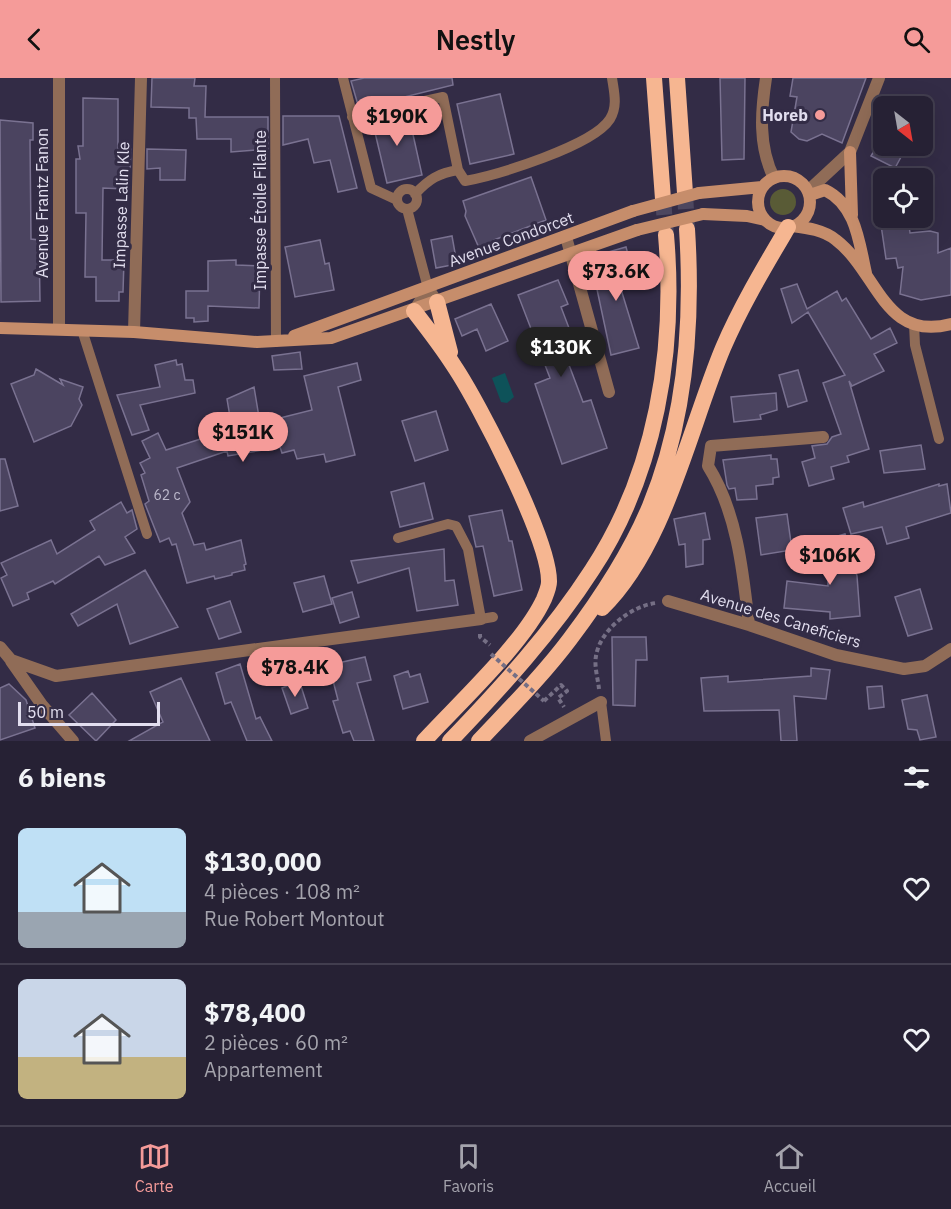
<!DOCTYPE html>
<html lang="fr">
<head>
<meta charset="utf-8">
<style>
	:root { --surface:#262134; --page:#2e293c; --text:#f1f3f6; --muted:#a4a3ac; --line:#423e4f; --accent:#f59b99 }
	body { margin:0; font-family:"IBM Plex Sans",sans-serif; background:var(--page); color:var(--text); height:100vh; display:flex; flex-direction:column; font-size:22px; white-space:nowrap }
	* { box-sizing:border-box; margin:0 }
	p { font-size:20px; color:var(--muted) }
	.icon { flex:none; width:33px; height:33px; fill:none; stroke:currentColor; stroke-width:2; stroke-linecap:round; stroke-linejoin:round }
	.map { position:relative; height:663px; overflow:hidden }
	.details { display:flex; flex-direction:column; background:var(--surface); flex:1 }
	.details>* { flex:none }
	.needle { width:39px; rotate:149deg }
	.fabs { position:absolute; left:873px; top:18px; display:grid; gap:12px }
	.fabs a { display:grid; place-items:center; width:60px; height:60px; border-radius:9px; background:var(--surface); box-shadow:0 6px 24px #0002,0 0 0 2px var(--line); font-size:30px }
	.scale { position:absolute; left:18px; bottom:15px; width:142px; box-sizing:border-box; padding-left:6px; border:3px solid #e2deef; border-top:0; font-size:16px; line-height:21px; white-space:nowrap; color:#e2deef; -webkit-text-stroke:4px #332c46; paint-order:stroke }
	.price { position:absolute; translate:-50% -51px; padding:0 14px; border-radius:21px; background:var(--accent); color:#111; font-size:20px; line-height:39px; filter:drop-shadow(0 2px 3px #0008) }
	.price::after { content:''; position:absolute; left:50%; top:36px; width:18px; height:14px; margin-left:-9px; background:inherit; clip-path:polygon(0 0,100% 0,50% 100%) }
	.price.current { background:#222; color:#fff }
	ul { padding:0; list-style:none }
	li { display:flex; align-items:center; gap:18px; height:150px; padding:0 18px }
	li+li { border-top:2px solid var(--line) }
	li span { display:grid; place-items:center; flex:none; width:168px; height:120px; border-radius:9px; color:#555 }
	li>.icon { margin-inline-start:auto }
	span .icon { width:72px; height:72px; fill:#fffc; stroke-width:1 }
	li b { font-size:26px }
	h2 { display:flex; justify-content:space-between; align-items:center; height:72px; padding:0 18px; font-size:26px }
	header { display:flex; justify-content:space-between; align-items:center; height:78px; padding:0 18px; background:var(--accent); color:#111; font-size:27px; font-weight:600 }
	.dock { display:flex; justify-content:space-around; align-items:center; height:84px; border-top:2px solid var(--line); background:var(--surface); font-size:16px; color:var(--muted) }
	.dock a { display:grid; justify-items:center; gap:3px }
	.dock .current { color:var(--accent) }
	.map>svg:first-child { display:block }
</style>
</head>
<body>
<header><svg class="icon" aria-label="back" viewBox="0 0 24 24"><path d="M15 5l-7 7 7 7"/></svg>Nestly<svg class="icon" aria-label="search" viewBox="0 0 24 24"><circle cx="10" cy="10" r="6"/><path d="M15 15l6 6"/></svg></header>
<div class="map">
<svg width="951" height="663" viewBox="0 0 951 663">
	<rect width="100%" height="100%" fill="#332c46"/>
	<path fill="#595b36" d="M770 124a13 13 0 1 1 26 0a13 13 0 1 1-26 0Z"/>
	<path fill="#0e5259" d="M505,295l9,24 -7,6 -6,-1 -9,-24z"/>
	<path fill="#4b4460" stroke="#7a7291" stroke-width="1.5" d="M152,0h43l-1,8h12l-1,31h63v32l-37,3v-13h-34l-1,-21h-7v-10l-38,-1z
		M364,0h88l1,7 -85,21v-3l-10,2 -7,-24z
		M720,0h25l-1,81 -22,1z
		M793,0h73l-24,65 -20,-9 -15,7 -8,-2 -8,-7 6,-35 -7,-1z
		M500,16l14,60 -44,10 -13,-60z
		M83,20l35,1v50h13l-1,20h-3l-2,20 -22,-1 -1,72h22l-1,32h-4v9h-23v-24h-11l1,-64h-10v-54h4l-2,-13h5z
		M408,34l14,63 -35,8 -15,-63z
		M283,38h56l18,72 -19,4 -8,-32 -16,3 -6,-24 -25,6z
		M0,42l33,3v17h-3l1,99 8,1 1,61 -39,1z
		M877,68h30l-12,22 -24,-12z
		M147,71l39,1 -1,30h-25v-12l-13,1z
		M531,99l15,43 -52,20 5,10 -16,7 -18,-41 1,-5 -3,-10z
		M880,140h28l2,15 20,-2 8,2v20l13,-5v47l-30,5 -21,-6 3,-27 -5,1 -2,-10 -10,1z
		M452,158l5,28 -21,4 -5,-28z
		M320,162l5,24 4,-1 5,27 -39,7 -10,-50z
		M626,169l4,15 -9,2 6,20 -7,2 19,62 -28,7 -16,-75 10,-3 -7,-22z
		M236,182v5l24,1 -1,42 -51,-2v15l-14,1v-4h-8v-27h22v-30z
		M558,202l10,24 -7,3 8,21 -12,5 26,69 8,-2 16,48 -45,16 -27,-80 15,-6 -32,-83z
		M797,206l10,25 30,-18 5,10 4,-3 25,41 19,-11 7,15 -23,11 10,17 -32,15 -3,-5 20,68 -22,7 2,6 -18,5 3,12 -25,7 -7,-24 13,-4 -3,-12 15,-2 5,-7 9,-3 -18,-51 22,-8 -37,-63 -16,11 -11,-34z
		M491,226l17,37 -22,10 -9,-22 -15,7 -7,-17z
		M300,274l2,17 -28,1 -2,-14z
		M176,282l1,5 5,-1 3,16h8l2,13 -55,12 9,25 -17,5 -15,-40 43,-8 -5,-22z
		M357,285l4,17 -23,7 17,68 -29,7 -2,-8 -27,5 -3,-9 -12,3 -2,-6 -52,9 -1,-5 -50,17 13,34 -8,11 12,32 10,-2 2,7 35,-10 5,24 -2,1 1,5 -13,3v2l-17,4 -1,-3 -27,7 -11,-39 -4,1 -3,-7 -9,4 -15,-38 4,-3 -8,-26 4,-2 -5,-10 10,-5 -8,-17 16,-8 8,17 66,-21 -5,-30 27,-12 6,36 52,-13 -8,-34z
		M36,291l27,16 -3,-6 23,8 -4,12 3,6 -11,21 -37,16 -23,-58 23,-9z
		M798,292l9,31 -19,6 -9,-32z
		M776,315l1,17 -17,5 1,4 -27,3 -3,-25z
		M436,333l12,39 -33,11 -13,-40z
		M921,367l4,24 -41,4 -4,-22z
		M771,377v4h6l2,18 -6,1v6l-17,2 1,13 -20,1 -2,-12 -6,1 -2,-4 -4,-25z
		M0,381h5l13,47 -18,5z
		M424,405l9,36 -33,8 -9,-35z
		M939,406v2l8,-2 4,29 -45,14 3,11 -22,6 -5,-17 -31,7 -8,-26 20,-6 1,5z
		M121,424l6,11 5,-3 5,19 -12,8 10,16 -30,12 -6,-9 -44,28 -2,-3 -26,12 2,6 -16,7 -12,-28 6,-3 -6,-12 50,-23 6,14 38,-24 -5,-9z
		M502,432l7,31h3l10,49 -28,6 -11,-50 -7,1 -7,-31z
		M705,435l5,26 -7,1v24l-17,3 -1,-23 -6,1 -5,-26z
		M787,436l5,36 -31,5 -5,-37z
		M845,456l12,42 3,40 -30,3v-7l-46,-4 3,-27 41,5v-8h5l-8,-30 5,-1 -3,-8z
		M444,471l1,32 9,-1 4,25 -41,6 -8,-43 -51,15 -7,-22z
		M145,492l33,57 -48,17 -13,-40 -39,22 -7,-12z
		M324,498l8,28 -29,8 -9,-29z
		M920,511l12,40 -24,7 -13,-39z
		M352,514l7,25 -19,6 -8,-25z
		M230,523l11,31 -22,7 -12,-30z
		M612,559h34l1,23h-11l-1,46 -22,-1z
		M365,579l6,23 -14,3 17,58h-20l-4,-10 -7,2 -10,-32 5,-1 -9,-35z
		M240,586l16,55 4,-2 12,24h-25l-16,-39 -6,2 -9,-31z
		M811,590l19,2 -4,29 -32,-3 3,45h-16l-2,-31 -75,1 -3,-33 27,-2v6l83,-6z
		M408,593l2,6 10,-3 8,28 -25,7 -9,-33z
		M181,600l29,63h-81l34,-19 -13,-30z
		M294,605h6l8,25 -17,6 -9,-26z
		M9,606l17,16 9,28 -35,12v-52z
		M882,608l2,21 -15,2 -2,-22z
		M92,615l24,27 -20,21 -27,-26z
		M927,617l9,42 -16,3 -3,-10 -9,-1 -6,-29z"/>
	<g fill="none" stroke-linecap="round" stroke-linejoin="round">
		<path stroke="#4d475f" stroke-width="16" stroke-dasharray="16 8" stroke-linecap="butt" d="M685,115l2,36
			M663,121l3,36"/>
		<path stroke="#756f85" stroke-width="4" stroke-dasharray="4.5 3" stroke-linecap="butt" d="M480,556v3l10,8
			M599,611c-1,-10 -5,-23 -3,-33 4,-26 35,-50 60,-53
			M544,623l17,-16 6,6 -9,7 6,9"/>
		<path stroke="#906c57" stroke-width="10" d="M275,0l1,264
			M343,0l28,110 26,12
			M352,39l91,-20 15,73 7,11c32,-6 128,-35 145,-62 8,-13 4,-27 2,-41
			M397 121a10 10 0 1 1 20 0a10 10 0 1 1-20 0Z
			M415,116c14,-15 24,-21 43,-24
			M407,131l21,79
			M914,246l1,21 24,94
			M82,252l65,204
			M398,460l50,-14 8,2 12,23 13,70 12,-2
			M601,624l5,39"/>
		<path stroke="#906c57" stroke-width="12" d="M59,0v251
			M766,0c-5,33 -8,68 8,100
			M808,113l42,-39 29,-74
			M566,159l43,155
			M414,233l14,-23 9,14
			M134,254l7,-254
			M668,523l81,24 87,30 68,14 21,-3 26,-17
			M749,547c-6,-54 -12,-113 -41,-159l3,-20 112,-9
			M0,569l11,13 45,16 425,-57
			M11,583l31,44 31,36
			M530,663l71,-39"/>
		<path stroke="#c68d6b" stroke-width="12" d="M850,74l2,63
			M758 124a26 26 0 1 1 52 0a26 26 0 1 1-52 0Z
			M699,115l63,-6
			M810,117l15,-5c31,15 34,52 41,83
			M703,136l44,2 18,4
			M792,148c16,2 32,4 44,14 42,32 48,102 115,84
			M0,250l134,4 123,10 74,-4 306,-108
			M294,258l339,-125"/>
		<path stroke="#f6b691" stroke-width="16" d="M654,0l9,121
			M677,0l8,115
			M437,224l13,50
			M414,233c14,18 28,36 40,55 25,37 96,175 95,216 0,5 -3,12 -5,17 -20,44 -86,105 -120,142
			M602,530c63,-61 87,-179 121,-260 18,-42 42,-82 65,-121
			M450,663c51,-53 102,-109 142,-171 64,-97 84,-220 74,-335
			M479,663c31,-33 64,-66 91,-102 31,-41 60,-85 80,-133 36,-87 43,-184 37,-277"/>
		<path stroke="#756f85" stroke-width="4" stroke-dasharray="4.5 3" stroke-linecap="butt" d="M491,576l53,47"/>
		<path stroke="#c68d6b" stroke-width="12" d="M633,133l66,-18
			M637,152l66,-16"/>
	</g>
	<circle fill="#f59b99" stroke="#332c46" stroke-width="2" cx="820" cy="37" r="6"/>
	<g text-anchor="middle" stroke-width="6" stroke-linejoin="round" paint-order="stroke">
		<g font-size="14" fill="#bcb8cb">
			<text x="167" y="422">62 c</text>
		</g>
		<g font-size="16" font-weight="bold" fill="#e2deef" stroke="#332c46" text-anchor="end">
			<text x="808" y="43">Horeb</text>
		</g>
		<g font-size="16" fill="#e2deef" stroke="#332c46">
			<text transform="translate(42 125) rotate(-90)" y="6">Avenue Frantz Fanon</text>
			<text transform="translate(121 127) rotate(-88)" y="6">Impasse Lalin Kle</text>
			<text transform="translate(260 132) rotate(-90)" y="6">Impasse Étoile Filante</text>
			<text transform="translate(511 161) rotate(-20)" y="6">Avenue Condorcet</text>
			<text transform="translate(781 540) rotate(17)" y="6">Avenue des Caneficiers</text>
		</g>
	</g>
</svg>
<div class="fabs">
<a><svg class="needle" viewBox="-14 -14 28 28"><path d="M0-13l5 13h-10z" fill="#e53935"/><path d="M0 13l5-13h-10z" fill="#a4a3ac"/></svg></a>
<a><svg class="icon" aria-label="locate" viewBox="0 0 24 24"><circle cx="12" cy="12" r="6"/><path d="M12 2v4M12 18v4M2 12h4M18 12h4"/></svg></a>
</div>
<div class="scale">50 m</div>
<b class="price" style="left:397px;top:69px">$190K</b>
<b class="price" style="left:616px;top:224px">$73.6K</b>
<b class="price current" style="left:561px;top:300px">$130K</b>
<b class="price" style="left:243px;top:385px">$151K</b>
<b class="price" style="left:830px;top:508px">$106K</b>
<b class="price" style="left:295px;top:620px">$78.4K</b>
</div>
<section class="details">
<h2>6 biens<svg class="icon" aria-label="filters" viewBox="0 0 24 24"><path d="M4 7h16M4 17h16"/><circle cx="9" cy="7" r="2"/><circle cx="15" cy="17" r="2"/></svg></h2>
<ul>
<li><span style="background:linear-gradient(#bfe0f5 70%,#9aa5b1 0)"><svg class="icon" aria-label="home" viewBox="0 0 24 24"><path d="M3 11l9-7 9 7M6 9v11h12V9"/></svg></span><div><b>$130,000</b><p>4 pièces · 108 m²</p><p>Rue Robert Montout</p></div><svg class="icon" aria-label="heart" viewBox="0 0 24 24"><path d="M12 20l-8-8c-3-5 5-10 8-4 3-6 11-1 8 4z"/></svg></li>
<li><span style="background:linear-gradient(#c9d6e8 65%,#c2b280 0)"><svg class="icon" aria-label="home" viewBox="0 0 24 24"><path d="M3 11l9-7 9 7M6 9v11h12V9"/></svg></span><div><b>$78,400</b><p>2 pièces · 60 m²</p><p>Appartement</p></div><svg class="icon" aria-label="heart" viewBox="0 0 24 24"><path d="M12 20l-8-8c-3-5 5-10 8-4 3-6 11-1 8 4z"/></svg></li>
</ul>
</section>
<nav class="dock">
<a class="current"><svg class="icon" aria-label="map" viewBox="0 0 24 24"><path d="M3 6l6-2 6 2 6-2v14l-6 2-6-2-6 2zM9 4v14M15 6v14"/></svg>Carte</a>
<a><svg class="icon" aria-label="saved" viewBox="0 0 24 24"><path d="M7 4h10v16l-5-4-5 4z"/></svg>Favoris</a>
<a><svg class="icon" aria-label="home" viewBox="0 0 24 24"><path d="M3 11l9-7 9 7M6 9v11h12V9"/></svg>Accueil</a>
</nav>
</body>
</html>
